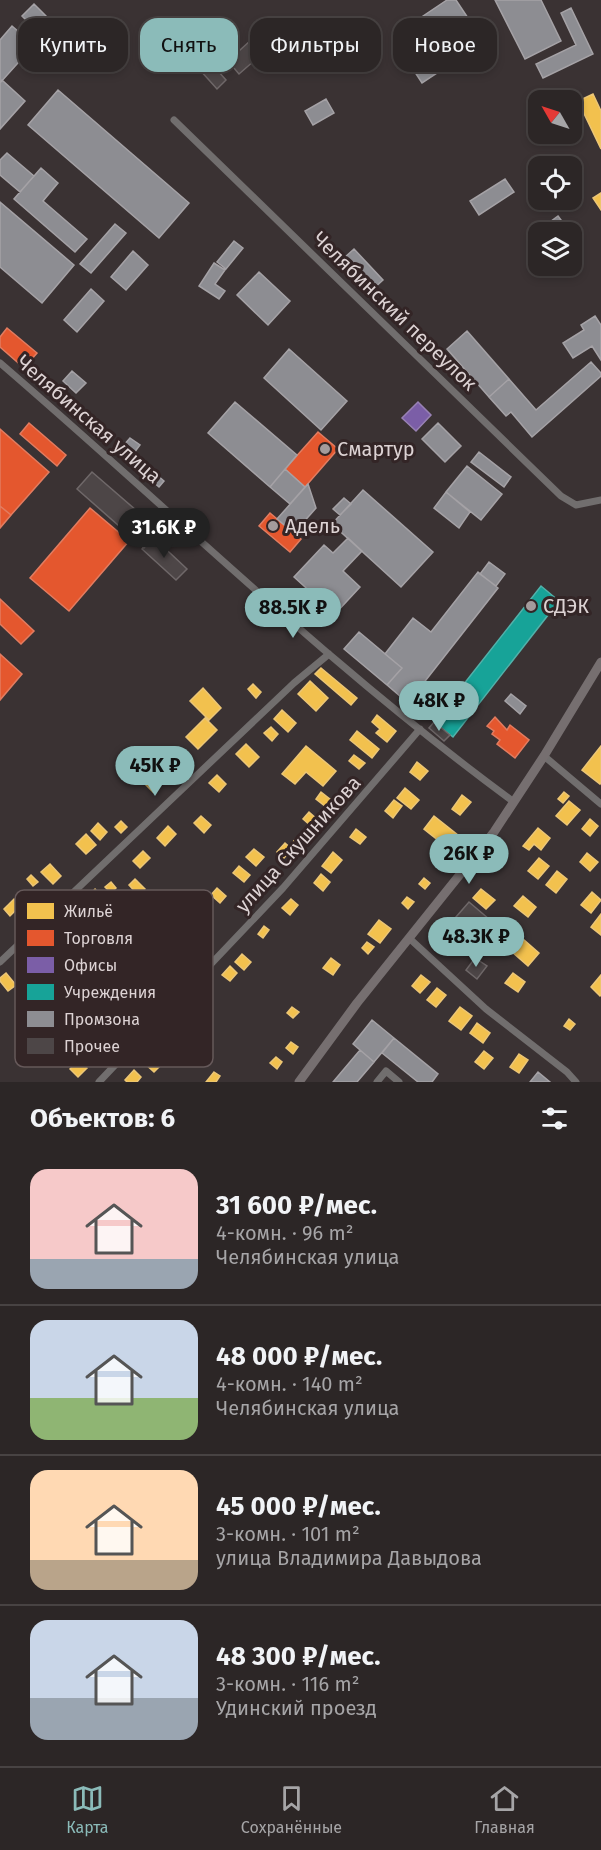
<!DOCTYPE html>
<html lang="ru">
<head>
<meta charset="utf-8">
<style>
	:root { --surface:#2c2626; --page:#383232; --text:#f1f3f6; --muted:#a6a5a7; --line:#484343; --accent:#8bbbb9 }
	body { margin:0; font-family:"Fira Sans",sans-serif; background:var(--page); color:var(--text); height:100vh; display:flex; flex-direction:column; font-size:22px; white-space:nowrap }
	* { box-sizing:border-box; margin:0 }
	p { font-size:20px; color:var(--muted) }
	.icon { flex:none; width:33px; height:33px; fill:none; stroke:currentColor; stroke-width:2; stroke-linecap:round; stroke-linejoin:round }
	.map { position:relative; height:1082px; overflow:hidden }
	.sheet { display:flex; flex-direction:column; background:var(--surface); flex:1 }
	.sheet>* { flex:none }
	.banner { position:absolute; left:18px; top:18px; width:566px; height:54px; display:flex; gap:12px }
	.needle { width:39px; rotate:309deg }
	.controls { position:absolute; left:528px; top:90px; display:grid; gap:12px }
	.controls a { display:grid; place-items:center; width:54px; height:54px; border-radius:12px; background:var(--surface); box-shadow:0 3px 9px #0003,0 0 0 2px var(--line); font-size:30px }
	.price { position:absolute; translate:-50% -51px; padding:0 14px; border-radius:21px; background:var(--accent); color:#111; font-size:20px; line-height:39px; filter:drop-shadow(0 2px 3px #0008) }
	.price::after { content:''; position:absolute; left:50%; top:36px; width:18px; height:14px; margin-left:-9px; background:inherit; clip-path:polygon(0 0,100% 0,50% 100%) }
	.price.on { background:#222; color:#fff }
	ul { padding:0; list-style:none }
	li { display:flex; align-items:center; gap:18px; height:150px; padding:0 30px }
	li+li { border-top:2px solid var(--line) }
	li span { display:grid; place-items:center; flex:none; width:168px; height:120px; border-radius:18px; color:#555 }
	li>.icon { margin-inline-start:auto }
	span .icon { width:72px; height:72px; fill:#fffc; stroke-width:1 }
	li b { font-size:26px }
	h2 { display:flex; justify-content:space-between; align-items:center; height:72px; padding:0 30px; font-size:26px }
	.chip { padding:0 21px; border-radius:18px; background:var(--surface); box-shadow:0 3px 9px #0003,0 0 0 2px var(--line); font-size:21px; line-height:54px }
	.chip.on { background:var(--accent); color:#111 }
	.tabs { display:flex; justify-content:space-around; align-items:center; height:84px; border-top:2px solid var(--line); background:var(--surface); font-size:16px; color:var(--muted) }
	.tabs a { display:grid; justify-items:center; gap:3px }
	.tabs .on { color:var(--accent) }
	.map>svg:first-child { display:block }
</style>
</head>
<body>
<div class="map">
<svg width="601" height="1082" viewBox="0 0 601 1082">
	<rect width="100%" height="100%" fill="#3a3233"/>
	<path fill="#f2c14e" stroke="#ecc676" stroke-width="1.5" d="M593,94l8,17v38l-23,-48z
		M601,193v17l-8,-12z
		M321,668l36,30 -6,7 -36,-31z
		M310,681l18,17 -12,13 -18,-17z
		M253,684l8,8 -5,6 -8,-9z
		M203,688l18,20 -12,12 -19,-19z
		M282,710l14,13 -8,9 -14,-13z
		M377,715l19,16 -9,11 -11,-9 4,-4 -8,-7z
		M205,718l12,12 -19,19 -12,-12z
		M271,727l7,7 -6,7 -8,-8z
		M357,731l22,18 -7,9 -22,-18z
		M246,744l13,13 -10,10 -13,-13z
		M306,746l30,25 -13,15 -17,-14 -11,12 -13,-10z
		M601,746v36l-1,2 -18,-14z
		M354,755l11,8 -6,6 -10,-8z
		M417,762l11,9 -8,9 -10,-8z
		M155,772l9,9 -11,11 -9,-9z
		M217,775l9,9 -7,8 -10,-9z
		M405,788l14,12 -8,9 -14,-11z
		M321,792l10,8 -5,7 -10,-8z
		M564,792l5,4 -6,7 -5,-4z
		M462,795l9,7 -11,13 -8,-6z
		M394,800l8,6 -9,12 -8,-7z
		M569,801l11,9 -13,15 -11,-9z
		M309,812l9,8 -6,7 -9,-8z
		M201,816l10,9 -7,8 -10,-10z
		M434,816l25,20 -10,13 -25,-20z
		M590,819l8,7 -8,10 -8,-7z
		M121,821l6,6 -6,6 -6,-6z
		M98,823l9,9 -7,8 -9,-9z
		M168,826l8,8 -11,12 -8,-8z
		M538,828l12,10 -9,12 -7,-6 -5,6 -6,-4z
		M356,829l10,8 -6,7 -10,-7z
		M86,834l10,11 -10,9 -10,-10z
		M299,835l8,6 -6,8 -8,-7z
		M285,843l7,6 -8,9 -7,-6z
		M254,849l10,8 -8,9 -10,-9z
		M143,851l7,7 -10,10 -7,-7z
		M333,852l9,8 -11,13 -9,-7z
		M587,853l11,9 -8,9 -10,-9z
		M539,858l10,8 -11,13 -10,-8z
		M50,864l11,12 -8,8 -12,-12z
		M239,866l11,9 -6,7 -11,-9z
		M557,871l10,8 -11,14 -10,-8z
		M321,874l9,8 -7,9 -9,-8z
		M31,875l7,7 -5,4 -6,-7z
		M424,878l6,5 -5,6 -6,-5z
		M135,879l10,10 -7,6 -9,-10z
		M111,882l5,6 -5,5 -6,-6z
		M217,888l9,8 -6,7 -9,-8z
		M95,889l9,11 -7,6 -9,-10z
		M481,889l14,11 -9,9 -13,-11z
		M592,892l9,8 -10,13 -10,-8z
		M523,896l13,11 -8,10 -14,-11z
		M407,897l7,5 -6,7 -6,-6z
		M14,899l6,7 -10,10 -6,-7z
		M291,899l7,6 -8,10 -8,-7z
		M601,914v21l-10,-8z
		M379,920l12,9 -11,14 -12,-9z
		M264,926l5,4 -6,8 -5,-4z
		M446,933l9,7 -9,11 -9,-7z
		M523,939l16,14 -11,13 -16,-14z
		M367,942l7,5 -6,7 -6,-6z
		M242,954l9,8 -7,8 -9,-8z
		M331,958l9,7 -7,10 -10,-7z
		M230,966l7,7 -7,8 -8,-6z
		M6,973l10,12 -8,6 -8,-10v-3z
		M513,973l12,9 -7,10 -13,-9z
		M421,975l9,7 -10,11 -8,-7z
		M601,975v20l-1,1 -9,-9z
		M437,988l9,7 -10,12 -9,-7z
		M292,1007l7,5 -6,6 -6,-5z
		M460,1007l12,9 -11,14 -12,-9z
		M569,1019l6,5 -5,6 -6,-4z
		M477,1023l13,10 -7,10 -13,-10z
		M291,1042l7,5 -5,7 -7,-6z
		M484,1051l9,7 -9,11 -9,-7z
		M519,1054l9,6 -9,13 -9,-6z
		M150,1055l11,10 -7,7 -11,-10z
		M276,1057l6,5 -5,7 -7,-6z
		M78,1060l9,8 -9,9 -8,-8z
		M134,1070l7,7 -4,5h-10l-2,-2z
		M214,1072l6,4 -4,6h-10z"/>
	<path fill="#e4572e" stroke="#e27c60" stroke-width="1.5" d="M7,328l30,25 -13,15 -24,-21v-10z
		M29,423l37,32 -9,11 -37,-32z
		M0,429l49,43 -38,43 -11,-9z
		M318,432l20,17 -33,38 -20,-18z
		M0,506l11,9 -11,13z
		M90,508l39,33 -60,70 -39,-33z
		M270,513l31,26 -11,13 -31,-26z
		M0,599l34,32 -13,13 -21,-20z
		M0,654l22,20 -22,26z
		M495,717l12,13 3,-5 19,15 -14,18 -18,-14 3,-4 -8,-6 2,-3 -7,-5z"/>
	<path fill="#7b5ea7" stroke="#9881b4" stroke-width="1.5" d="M418,402l13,13 -15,16 -14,-13z"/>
	<path fill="#17a398" stroke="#52b1aa" stroke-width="1.5" d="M541,586l18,15 -106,136 -19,-15z"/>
	<path fill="#8d8d92" stroke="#a5a2a6" stroke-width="1.5" d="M447,0h9l28,42 -62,41 -30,-46z
		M495,0h46l20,41 -36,18z
		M34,4l23,23 -12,12 -23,-23z
		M571,8l22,46 -50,24 -7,-14 40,-19 -15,-32z
		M12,26l22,19 -34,38v-43z
		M2,80l23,21 -25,28v-46z
		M58,90l131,113 -30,35 -131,-113z
		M326,99l8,14 -21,12 -8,-14z
		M7,153l27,23 -14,16 -20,-17v-15z
		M41,168l17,15 -15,18 44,38 -12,13 -61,-53z
		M505,179l9,13 -35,23 -9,-14z
		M0,202l74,63 -32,38 -42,-36z
		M558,216l12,16h-32v22l-11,-15z
		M115,224l11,9 -35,40 -11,-9z
		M572,235l9,14 -9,7z
		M234,241l9,7 -17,21 -9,-7z
		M354,249l29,31 -11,10 -29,-31z
		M133,251l15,14 -22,25 -15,-13z
		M214,263l11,7 -10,14 10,7 -6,8 -20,-13z
		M259,272l31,29 -22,24 -31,-30z
		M91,289l13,12 -27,31 -13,-12z
		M595,316l6,9v35l-9,-14 -19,12 -10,-15 21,-13 -3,-5z
		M467,331l42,48 -20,18 -42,-48z
		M289,349l58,52 -26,29 -57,-52z
		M591,362l10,11v3l-69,61 -21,-25 -5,4 -17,-19 20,-18 27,31z
		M72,371l14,12 -10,10 -13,-12z
		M235,402l62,53 -27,32 -62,-54z
		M438,423l23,23 -16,16 -23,-23z
		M130,438l10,7 -6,8 -10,-8z
		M479,452l32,25 -7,10 -33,-25z
		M467,466l35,28 -21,26 -35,-28z
		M285,469l20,18 -15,17 -20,-17z
		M157,475l7,6 -5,6 -7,-6z
		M308,484l8,24 -22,25 -17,-14z
		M363,490l70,62 -32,35 -69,-63z
		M446,492l24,20 -11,16 -25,-20z
		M344,498l7,6 -11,11 -7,-6z
		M348,538l14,13 -19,20 17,16 -25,27 -41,-37 30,-32 9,8z
		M489,562l16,12 -9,12 -16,-12z
		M478,572l20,16 -90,115 -21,-18 15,-17 -17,-14 28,-36 18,14z
		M359,632l43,36 -15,17 -43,-36z
		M415,694l9,7 -7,9 -9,-7z
		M511,694l15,12 -6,8 -15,-13z
		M372,1020l22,18 -20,24 -21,-18z
		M394,1038l44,36 -6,8h-14l-36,-29z
		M360,1050l14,12 -17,20h-24z
		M538,1072l12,10h-20z"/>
	<path fill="#4d4647" stroke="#6f6869" stroke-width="1.5" d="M251,40l12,13 -24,21 -11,-13z
		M210,62l16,18 -9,9 -17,-19z
		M92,472l67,58 -15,18 -67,-59z
		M153,537l34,32 -11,11 -34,-31z
		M434,722l16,13 -6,6 -15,-13z
		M469,902l20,17 -12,15 -21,-17z
		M475,958l12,8 -10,13 -11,-9z"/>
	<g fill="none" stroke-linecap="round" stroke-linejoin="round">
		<path stroke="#716e6e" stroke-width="7" d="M174,120l387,376 15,9 25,-5
			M0,363c171,147 332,306 514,439
			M544,756l57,48
			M409,938l77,71 81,63 9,10
			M0,962l294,-279 35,-29
			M99,1082l184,-194 137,-159
			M377,1082l9,-11 13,11"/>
		<path stroke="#766f70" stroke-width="9" d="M299,1082l58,-79 137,-171 50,-76 57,-94"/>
	</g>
	<g fill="#a49b9c" stroke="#332526" stroke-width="2">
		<circle cx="325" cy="449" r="6"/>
		<circle cx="273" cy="526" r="6"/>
		<circle cx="531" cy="606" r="6"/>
	</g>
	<g text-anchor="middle" stroke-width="6" stroke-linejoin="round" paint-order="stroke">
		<g font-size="20" fill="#ddd3d4" stroke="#332526">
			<text transform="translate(395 311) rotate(44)" y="7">Челябинский переулок</text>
			<text transform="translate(89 419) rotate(41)" y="7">Челябинская улица</text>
			<text transform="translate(298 844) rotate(-48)" y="7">улица Скушникова</text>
		</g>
		<g font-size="20" fill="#ddd3d4" stroke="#332526" text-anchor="start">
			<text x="337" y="456">Смартур</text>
			<text x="285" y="533">Адель</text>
			<text x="543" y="613">СДЭК</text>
		</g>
	</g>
	<rect x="15" y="890" width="198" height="177" rx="9" fill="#332526" stroke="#66595a" stroke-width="1.5"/>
	<rect x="27" y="903" width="27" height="16" fill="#f2c14e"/>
	<rect x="27" y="930" width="27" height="16" fill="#e4572e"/>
	<rect x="27" y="957" width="27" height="16" fill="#7b5ea7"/>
	<rect x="27" y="984" width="27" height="16" fill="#17a398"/>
	<rect x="27" y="1011" width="27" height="16" fill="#8d8d92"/>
	<rect x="27" y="1038" width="27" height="16" fill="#4d4647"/>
	<g font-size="16" fill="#ddd3d4">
		<text x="64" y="917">Жильё</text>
		<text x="64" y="944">Торговля</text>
		<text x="64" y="971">Офисы</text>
		<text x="64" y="998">Учреждения</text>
		<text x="64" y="1025">Промзона</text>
		<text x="64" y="1052">Прочее</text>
	</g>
</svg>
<div class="controls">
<a><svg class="needle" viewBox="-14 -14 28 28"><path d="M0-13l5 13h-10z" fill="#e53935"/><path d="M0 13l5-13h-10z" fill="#a6a5a7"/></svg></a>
<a><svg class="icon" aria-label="locate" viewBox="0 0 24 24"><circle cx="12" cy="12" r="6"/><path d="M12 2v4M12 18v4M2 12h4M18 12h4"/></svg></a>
<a><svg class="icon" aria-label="layers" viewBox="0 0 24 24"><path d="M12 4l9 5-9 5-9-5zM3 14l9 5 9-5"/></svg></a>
</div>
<b class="price on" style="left:164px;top:559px">31.6K ₽</b>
<b class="price" style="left:293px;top:639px">88.5K ₽</b>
<b class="price" style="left:439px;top:732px">48K ₽</b>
<b class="price" style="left:155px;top:797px">45K ₽</b>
<b class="price" style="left:469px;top:885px">26K ₽</b>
<b class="price" style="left:476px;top:968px">48.3K ₽</b>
<div class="banner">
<a class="chip">Купить</a>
<a class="chip on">Снять</a>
<a class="chip">Фильтры</a>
<a class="chip">Новое</a>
</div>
</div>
<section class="sheet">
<h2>Объектов: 6<svg class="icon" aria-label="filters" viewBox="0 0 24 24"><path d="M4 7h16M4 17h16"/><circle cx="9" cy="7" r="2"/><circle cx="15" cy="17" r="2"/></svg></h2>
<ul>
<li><span style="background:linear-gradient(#f6c9c9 75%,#9aa5b1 0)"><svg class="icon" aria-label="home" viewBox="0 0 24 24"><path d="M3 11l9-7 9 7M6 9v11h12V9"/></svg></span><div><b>31 600 ₽/мес.</b><p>4-комн. · 96 m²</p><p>Челябинская улица</p></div></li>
<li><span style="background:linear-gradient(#c9d6e8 65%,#8fb573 0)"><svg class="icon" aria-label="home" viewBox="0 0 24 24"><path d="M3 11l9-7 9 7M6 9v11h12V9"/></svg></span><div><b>48 000 ₽/мес.</b><p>4-комн. · 140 m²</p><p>Челябинская улица</p></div></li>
<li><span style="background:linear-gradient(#ffd9b3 75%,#b9a48a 0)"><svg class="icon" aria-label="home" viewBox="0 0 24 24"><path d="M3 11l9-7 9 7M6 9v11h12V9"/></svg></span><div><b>45 000 ₽/мес.</b><p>3-комн. · 101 m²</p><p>улица Владимира Давыдова</p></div></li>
<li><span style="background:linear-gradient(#c9d6e8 65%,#9aa5b1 0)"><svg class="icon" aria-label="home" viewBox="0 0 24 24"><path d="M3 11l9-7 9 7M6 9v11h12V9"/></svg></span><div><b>48 300 ₽/мес.</b><p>3-комн. · 116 m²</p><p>Удинский проезд</p></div></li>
</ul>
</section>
<nav class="tabs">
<a class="on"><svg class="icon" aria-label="map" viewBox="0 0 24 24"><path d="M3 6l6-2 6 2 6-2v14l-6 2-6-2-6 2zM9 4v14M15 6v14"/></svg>Карта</a>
<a><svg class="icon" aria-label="saved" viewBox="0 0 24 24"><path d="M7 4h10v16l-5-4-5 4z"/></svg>Сохранённые</a>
<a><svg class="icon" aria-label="home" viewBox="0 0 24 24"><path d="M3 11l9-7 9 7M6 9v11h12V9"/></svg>Главная</a>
</nav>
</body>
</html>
